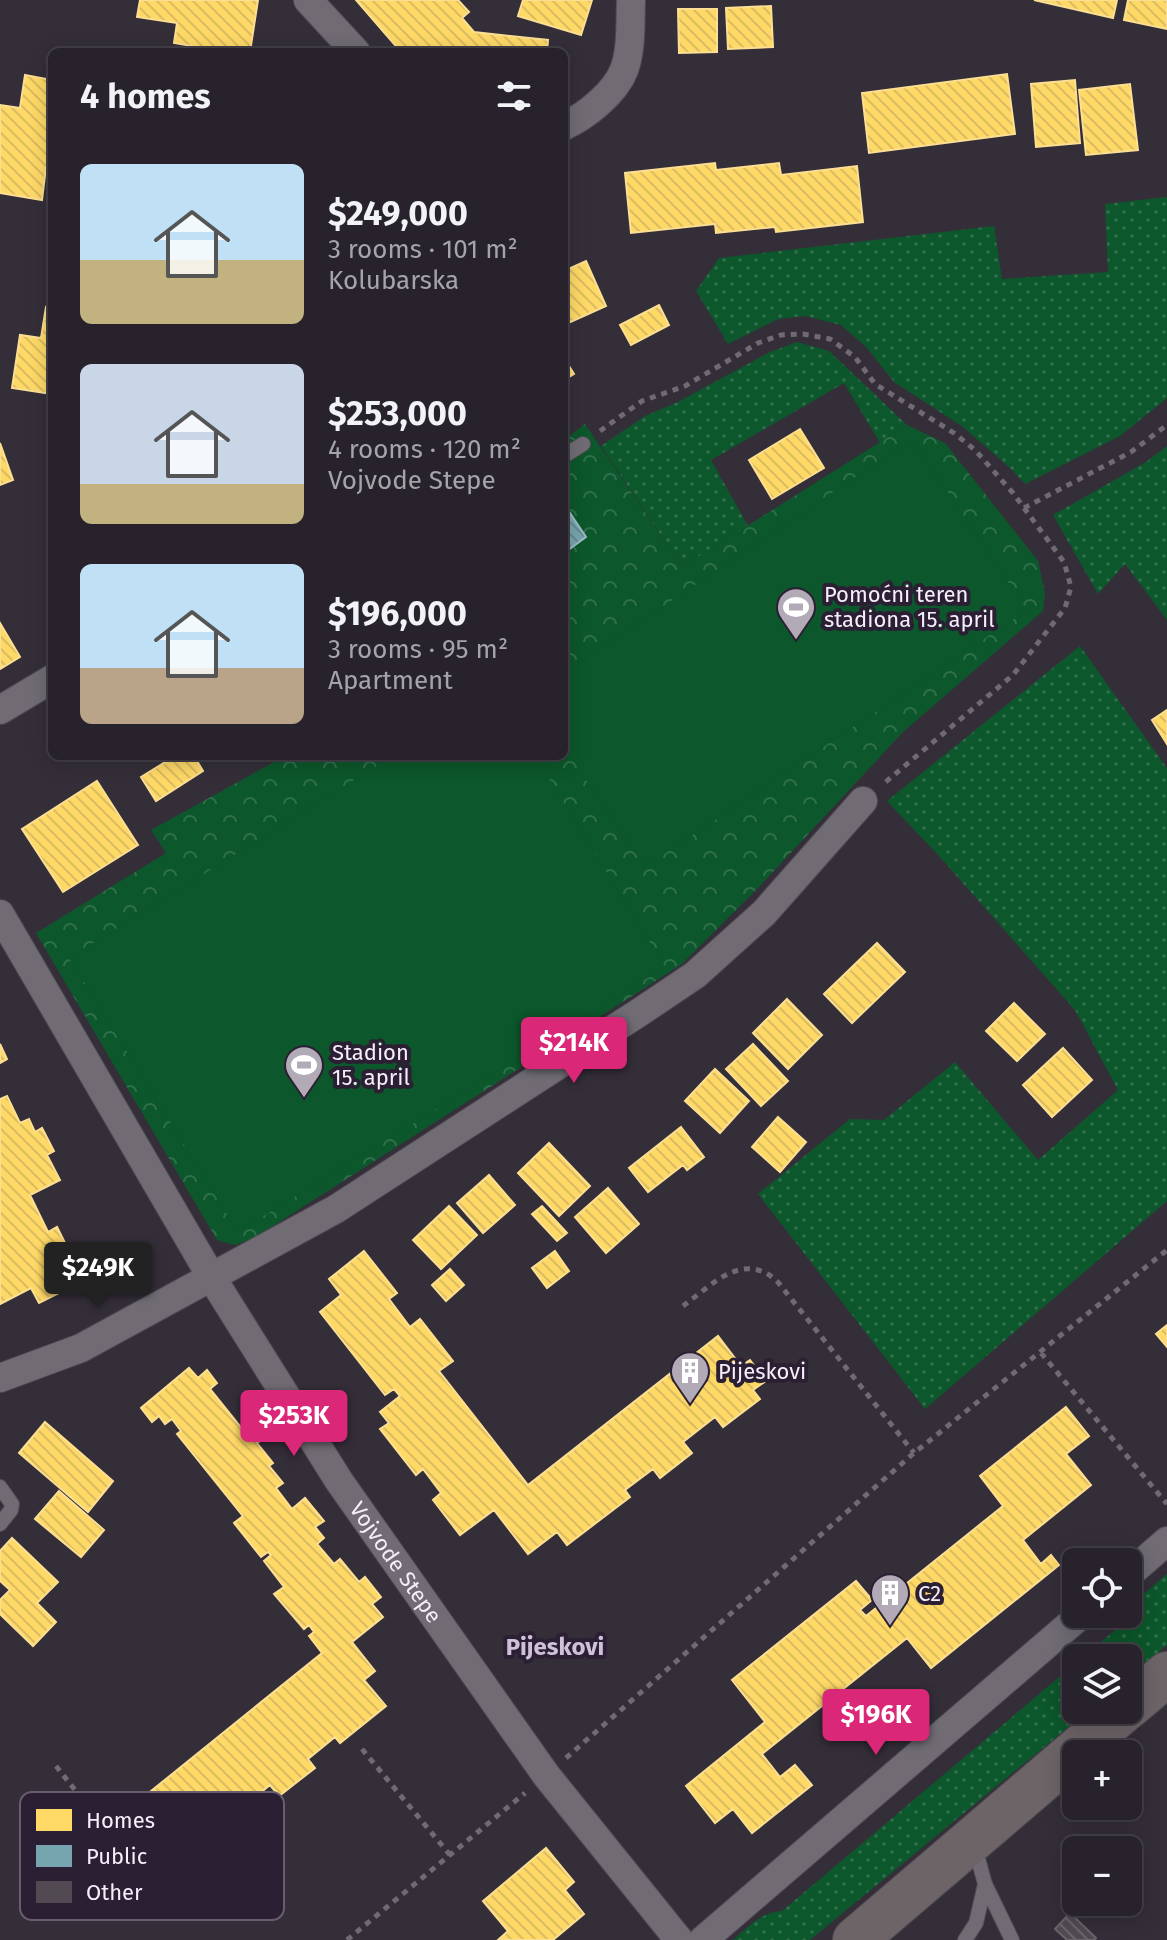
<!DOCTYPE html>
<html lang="en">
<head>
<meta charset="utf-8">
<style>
	:root { --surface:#27222b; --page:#332f37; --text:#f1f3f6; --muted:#a4a4a9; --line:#433f47; --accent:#db2777 }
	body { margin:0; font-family:"Fira Sans",sans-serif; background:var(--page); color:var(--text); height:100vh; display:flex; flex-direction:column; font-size:30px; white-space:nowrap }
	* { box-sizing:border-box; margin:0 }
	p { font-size:26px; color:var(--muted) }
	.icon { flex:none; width:44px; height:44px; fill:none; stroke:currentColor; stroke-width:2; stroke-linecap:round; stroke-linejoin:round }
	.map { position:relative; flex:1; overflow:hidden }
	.sheet { position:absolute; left:48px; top:48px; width:520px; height:712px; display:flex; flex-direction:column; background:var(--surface); border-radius:12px; box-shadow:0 4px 20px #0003,0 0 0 2px var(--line) }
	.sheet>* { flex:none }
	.fabs { position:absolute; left:1062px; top:1548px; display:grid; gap:16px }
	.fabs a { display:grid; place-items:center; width:80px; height:80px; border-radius:12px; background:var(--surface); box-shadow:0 4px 20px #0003,0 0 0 2px var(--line); font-size:40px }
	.price { position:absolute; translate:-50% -68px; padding:0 18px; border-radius:8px; background:var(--accent); color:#fff; font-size:26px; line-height:52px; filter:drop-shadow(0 2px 4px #0008) }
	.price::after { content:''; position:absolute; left:50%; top:48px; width:24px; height:18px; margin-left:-12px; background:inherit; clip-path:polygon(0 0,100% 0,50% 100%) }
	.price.selected { background:#222; color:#fff }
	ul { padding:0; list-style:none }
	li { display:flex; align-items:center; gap:24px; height:200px; padding:0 32px }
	li span { display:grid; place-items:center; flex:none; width:224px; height:160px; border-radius:12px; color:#555 }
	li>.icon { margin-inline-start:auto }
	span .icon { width:96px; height:96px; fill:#fffc; stroke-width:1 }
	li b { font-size:34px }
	h2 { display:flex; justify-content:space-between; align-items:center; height:96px; padding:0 32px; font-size:34px }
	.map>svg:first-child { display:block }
</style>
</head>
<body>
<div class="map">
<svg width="1167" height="1940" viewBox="0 0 1167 1940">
	<defs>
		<pattern id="grass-dots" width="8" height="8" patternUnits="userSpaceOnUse" patternTransform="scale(2)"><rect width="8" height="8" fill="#0c572b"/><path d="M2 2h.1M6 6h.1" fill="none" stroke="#306f4b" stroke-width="1.8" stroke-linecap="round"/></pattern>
		<pattern id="park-crowns" width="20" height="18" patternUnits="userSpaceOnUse" patternTransform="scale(2)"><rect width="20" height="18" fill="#0c572b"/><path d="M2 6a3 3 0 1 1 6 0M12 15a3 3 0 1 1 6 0" fill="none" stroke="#306f4b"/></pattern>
		<pattern id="homes-back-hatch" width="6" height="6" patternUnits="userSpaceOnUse" patternTransform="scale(2)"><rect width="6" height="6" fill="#ffd966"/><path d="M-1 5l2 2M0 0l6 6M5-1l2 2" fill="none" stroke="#dbbc61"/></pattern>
		<pattern id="public-back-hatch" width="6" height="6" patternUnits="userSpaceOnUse" patternTransform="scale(2)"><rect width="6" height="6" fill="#76a5af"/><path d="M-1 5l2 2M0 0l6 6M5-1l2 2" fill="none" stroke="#698991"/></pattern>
		<pattern id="building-back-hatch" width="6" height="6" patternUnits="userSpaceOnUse" patternTransform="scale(2)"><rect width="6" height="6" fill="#524a52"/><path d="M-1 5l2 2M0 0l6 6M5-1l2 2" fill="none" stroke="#6c646c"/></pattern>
	</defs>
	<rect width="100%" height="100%" fill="#342e39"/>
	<path fill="url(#grass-dots)" d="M1167,197v201l-47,38 -95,48 -14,-15 -48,-42 -69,-45 -27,-34 -26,-23 -36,-9 -27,3 -50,25 -32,-53 23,-33 275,-32 8,53 106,-7 -3,-68z
		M797,342l32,9 78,74 -27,18 -36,-60 -133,77 37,66 -66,41 -81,-121 44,-30 33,-14 92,-50z
		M1167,446v174l-42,-56 -27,30 -45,-79 93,-53z
		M1080,646l87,122v433l-242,208 -167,-215 92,-75 34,1 71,-58 83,98 80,-70 -43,-80 -136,-154 -52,-55z
		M1167,1574v71l-39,33v-20h-46l51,-43 1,-13z
		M1076,1663v47h13l-279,230h-77c15,-13 28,-28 49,-29z"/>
	<path fill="url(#park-crowns)" d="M585,424l97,143 225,-142 38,18 93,118 7,32 -2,18 -140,121 -143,154 -78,78 -426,273 -21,8 -18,-5 -181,-307 130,-80 -15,-23 134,-74h279v-316z"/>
	<path fill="#0c572b" d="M912,439l115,171 -382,257 -81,-120v-74z
		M393,756h142l130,211 -427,265 -169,-274z"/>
	<path fill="url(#homes-back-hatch)" stroke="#fcdf93" stroke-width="2" d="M140,0h118l-8,52h-23l-53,-9 3,-20 -40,-6z
		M356,0h102l11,12 -7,6 12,14 74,8 -1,12h-146z
		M523,0h69l-11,35 -63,-19z
		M1034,0h83l-4,18z
		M1128,0h39v29l-43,-9z
		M771,6l2,41 -45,2 -2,-41z
		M678,9h39v43l-38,1z
		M1007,74l8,60 -146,19 -7,-60z
		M25,75l27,5v88l-6,-1 -4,33 -42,-7v-88l20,3z
		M1075,80l5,63 -44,4 -5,-63z
		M1130,84l8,66 -52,5 -7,-65z
		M715,163l1,7 63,-7 2,12 76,-9 6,56 -87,10 -1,-5 -59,6 -1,-9 -84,9 -6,-60z
		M586,261l20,45 -42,19v-54z
		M659,305l10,20 -38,20 -11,-20z
		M46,307l6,1v86l-40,-6 8,-53 21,3z
		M564,358l10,16 -10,6z
		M800,429l24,39 -52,31 -23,-39z
		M0,443l13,37 -13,5z
		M0,623l20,34 -20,12z
		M1167,710v34l-15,-24z
		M175,756h19l9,15 -47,30 -15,-24z
		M97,781l41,64 -75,47 -41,-63z
		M877,943l28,29 -53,51 -28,-29z
		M787,999l35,36 -34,34 -35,-36z
		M1014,1003l31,31 -28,27 -31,-30z
		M0,1044l7,15 -7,4z
		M753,1044l35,37 -27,25 -35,-37z
		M1063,1048l29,32 -40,37 -29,-32z
		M715,1069l34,32 -29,32 -35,-32z
		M7,1096l13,27 9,-4 6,13 7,-4 12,23 -7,4 13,25 -30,15 18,37 9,-5 11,22 -19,9 4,8 -6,3 12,24 -20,10 -8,-15 -31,16v-205z
		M778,1117l28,25 -26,30 -28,-25z
		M681,1127l23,30 -17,13 -4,-5 -35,27 -19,-24z
		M549,1143l41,43 -31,30 -41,-43z
		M489,1175l26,30 -32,28 -26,-30z
		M608,1188l31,36 -33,29 -31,-36z
		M449,1206l28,29 -36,34 -28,-29z
		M542,1206l25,27 -10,8 -25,-27z
		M364,1251l33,42 -8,6 21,28 10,-8 33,42 -14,10 89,114 190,-149 23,30 9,-6 16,21 -13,9 7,9 -37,28 -8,-10 -32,25 9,11 -32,25 -7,-9 -28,21 5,7 -63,48 -10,-13 -29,22 -34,-44 -34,25 -27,-35 8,-7 -18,-24 -7,6 -36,-46 9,-6 -9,-11 20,-16 -6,-7 -9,6 -65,-83 21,-17 -12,-16z
		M555,1251l14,20 -22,17 -15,-20z
		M450,1269l14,16 -18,16 -14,-16z
		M1167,1325v22l-11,-13z
		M189,1368l9,10 9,-8 10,13 -7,6 37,46 5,-4 8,10 -3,2 16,20 -4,3 14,17 -7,5 16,21 13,-11 19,23 -9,6 9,11 -7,6 17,20 6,-5 19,23 6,-5 16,20 -9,7 11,13 -31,25 23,29 -11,9 22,26 -46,37 -5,-6 -27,22 7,9 -36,28 -9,-11 -31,25 8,9 -47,39 -11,-14 -13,11 -41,-51 187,-151 -13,-17 5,-4 -5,-7 -5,4 -30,-35 10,-7 -20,-26 7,-6 -3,-3 -7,5 -27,-34 9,-7 -66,-82 4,-3 -9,-12 -7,5 -6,-8 -7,6 -11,-14z
		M1066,1407l23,29 -23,18 25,31 -68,55 18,24 10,-9 8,10 -128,103 -24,-30 -145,116 18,23 15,-12 17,20 -60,48 -19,-24 -18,14 -29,-37 79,-64 -33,-42 124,-99 16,19 -12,10 6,6 137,-110 -23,-30z
		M45,1422l68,59 -25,31 -69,-59z
		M59,1491l45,39 -23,27 -46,-38z
		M12,1538l46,44 -21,21 19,19 -23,24 -33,-32v-14l10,-10 -10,-9v-30z
		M546,1848l28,34 -9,8 19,24 -31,26h-55l10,-9 -25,-30z"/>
	<path fill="url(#public-back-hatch)" stroke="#9cbbc6" stroke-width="2" d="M564,504l22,33 -22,16z"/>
	<path fill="url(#building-back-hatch)" stroke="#6b636a" stroke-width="2" d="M1070,1913l26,25 -2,2h-27l-12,-11z"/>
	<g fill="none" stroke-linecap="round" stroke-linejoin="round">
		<defs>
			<path id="service" d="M564,456l19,-12
				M0,1487l12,17 -1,6 -11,14
				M974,1844l11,40 27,56
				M965,1940l11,-17 9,-39"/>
			<g id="minor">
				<path d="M308,0l48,52"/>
				<path d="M564,126c22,-10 51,-33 60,-56 8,-22 6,-47 7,-70"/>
				<path d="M0,710l52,-31"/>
				<path id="s1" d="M0,914l212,364 127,203 207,294 133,165"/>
				<path d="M0,1378l81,-30 255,-139 304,-197 55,-37 69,-62 99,-112"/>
				<path d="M1128,1575l39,-34"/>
				<path d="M703,1940l379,-326"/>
			</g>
			<path id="primary" d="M1128,1707l39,-33
				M855,1940l269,-230"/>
		</defs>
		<use href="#service" stroke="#504b54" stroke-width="16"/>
		<use href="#minor" stroke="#504b54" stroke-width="30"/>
		<use href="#primary" stroke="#504b54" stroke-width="46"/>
		<path stroke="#706b72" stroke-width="5" stroke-dasharray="6 6" stroke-linecap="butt" d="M600,431l42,-30 43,-15 73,-43 23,-8 22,-1 27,5 25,18 20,27 79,49 21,17 38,43 51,69 7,25 -6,21 -52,67 -131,110
			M1024,508l107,-56 36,-27
			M683,1306c29,-21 60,-56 94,-25l137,172
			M1041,1353l126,151
			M362,1749l88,106
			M566,1758l348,-305 253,-203
			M56,1766l103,130 11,3 42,-27
			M347,1940l178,-147"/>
		<use href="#service" stroke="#716c74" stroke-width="14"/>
		<use href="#minor" stroke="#716c74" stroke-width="28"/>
		<use href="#primary" stroke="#6d6467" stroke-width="44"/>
	</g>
	<defs>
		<symbol id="stadium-pin" viewBox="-11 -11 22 30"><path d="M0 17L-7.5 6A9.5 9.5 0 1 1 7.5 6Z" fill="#b2abb7" stroke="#2b2033"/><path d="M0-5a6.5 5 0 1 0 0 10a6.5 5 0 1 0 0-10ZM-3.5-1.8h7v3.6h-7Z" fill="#fff"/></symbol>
		<symbol id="building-pin" viewBox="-11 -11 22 30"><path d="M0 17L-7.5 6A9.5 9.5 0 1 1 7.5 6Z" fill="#b2abb7" stroke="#2b2033"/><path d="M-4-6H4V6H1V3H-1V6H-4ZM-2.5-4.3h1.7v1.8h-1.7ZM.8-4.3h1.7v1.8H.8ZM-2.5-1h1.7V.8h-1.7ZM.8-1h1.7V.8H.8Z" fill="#fff"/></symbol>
	</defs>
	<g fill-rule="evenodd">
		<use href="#stadium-pin" x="774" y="585" width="44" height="60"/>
		<use href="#stadium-pin" x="282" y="1043" width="44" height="60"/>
		<use href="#building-pin" x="668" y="1349" width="44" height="60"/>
		<use href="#building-pin" x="868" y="1571" width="44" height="60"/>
	</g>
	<g text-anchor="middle" stroke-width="8" stroke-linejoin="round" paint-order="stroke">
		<g font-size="22" fill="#f6eefb" stroke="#2b2033" text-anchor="start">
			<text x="824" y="602">Pomoćni teren<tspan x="824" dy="25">stadiona 15. april</tspan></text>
			<text x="332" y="1060">Stadion<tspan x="332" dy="25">15. april</tspan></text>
			<text x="718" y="1379">Pijeskovi</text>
			<text x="918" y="1601">C2</text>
		</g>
		<g font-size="22" fill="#f6eefb" stroke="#2b2033">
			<text dy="8" stroke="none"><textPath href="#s1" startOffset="760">Vojvode Stepe</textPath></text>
		</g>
		<g font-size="24" font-weight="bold" fill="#cfc1da" stroke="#2b2033">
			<text x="555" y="1655">Pijeskovi</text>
		</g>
	</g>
	<rect x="20" y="1792" width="264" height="128" rx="12" fill="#2b2033" stroke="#685e6f" stroke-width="2"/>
	<rect x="36" y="1809" width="36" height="22" fill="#ffd966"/>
	<rect x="36" y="1845" width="36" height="22" fill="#76a5af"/>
	<rect x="36" y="1881" width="36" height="22" fill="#524a52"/>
	<g font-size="22" fill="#f6eefb">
		<text x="86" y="1828">Homes</text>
		<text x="86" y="1864">Public</text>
		<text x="86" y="1900">Other</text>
	</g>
</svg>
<div class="fabs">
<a><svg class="icon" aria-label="locate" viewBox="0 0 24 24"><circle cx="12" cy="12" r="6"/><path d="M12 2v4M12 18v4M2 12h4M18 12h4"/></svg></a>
<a><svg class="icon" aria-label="layers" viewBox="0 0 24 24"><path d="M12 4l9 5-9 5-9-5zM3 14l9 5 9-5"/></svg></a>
<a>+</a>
<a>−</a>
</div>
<b class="price" style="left:574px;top:1085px">$214K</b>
<b class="price selected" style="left:98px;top:1310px">$249K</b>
<b class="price" style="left:294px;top:1458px">$253K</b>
<b class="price" style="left:876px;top:1757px">$196K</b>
<section class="sheet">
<h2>4 homes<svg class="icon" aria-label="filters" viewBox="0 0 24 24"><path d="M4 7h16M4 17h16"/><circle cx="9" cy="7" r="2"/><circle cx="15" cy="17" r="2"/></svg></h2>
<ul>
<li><span style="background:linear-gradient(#bfe0f5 60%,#c2b280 0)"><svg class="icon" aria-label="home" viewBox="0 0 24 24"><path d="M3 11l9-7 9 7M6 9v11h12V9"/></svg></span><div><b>$249,000</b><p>3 rooms · 101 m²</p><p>Kolubarska</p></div></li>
<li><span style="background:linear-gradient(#c9d6e8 75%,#c2b280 0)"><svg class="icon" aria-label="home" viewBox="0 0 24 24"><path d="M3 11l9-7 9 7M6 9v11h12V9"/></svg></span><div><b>$253,000</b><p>4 rooms · 120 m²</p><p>Vojvode Stepe</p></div></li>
<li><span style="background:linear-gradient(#bfe0f5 65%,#b9a48a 0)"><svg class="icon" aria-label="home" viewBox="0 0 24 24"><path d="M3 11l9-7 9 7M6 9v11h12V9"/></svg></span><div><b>$196,000</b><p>3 rooms · 95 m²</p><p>Apartment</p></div></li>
</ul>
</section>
</div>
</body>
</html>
